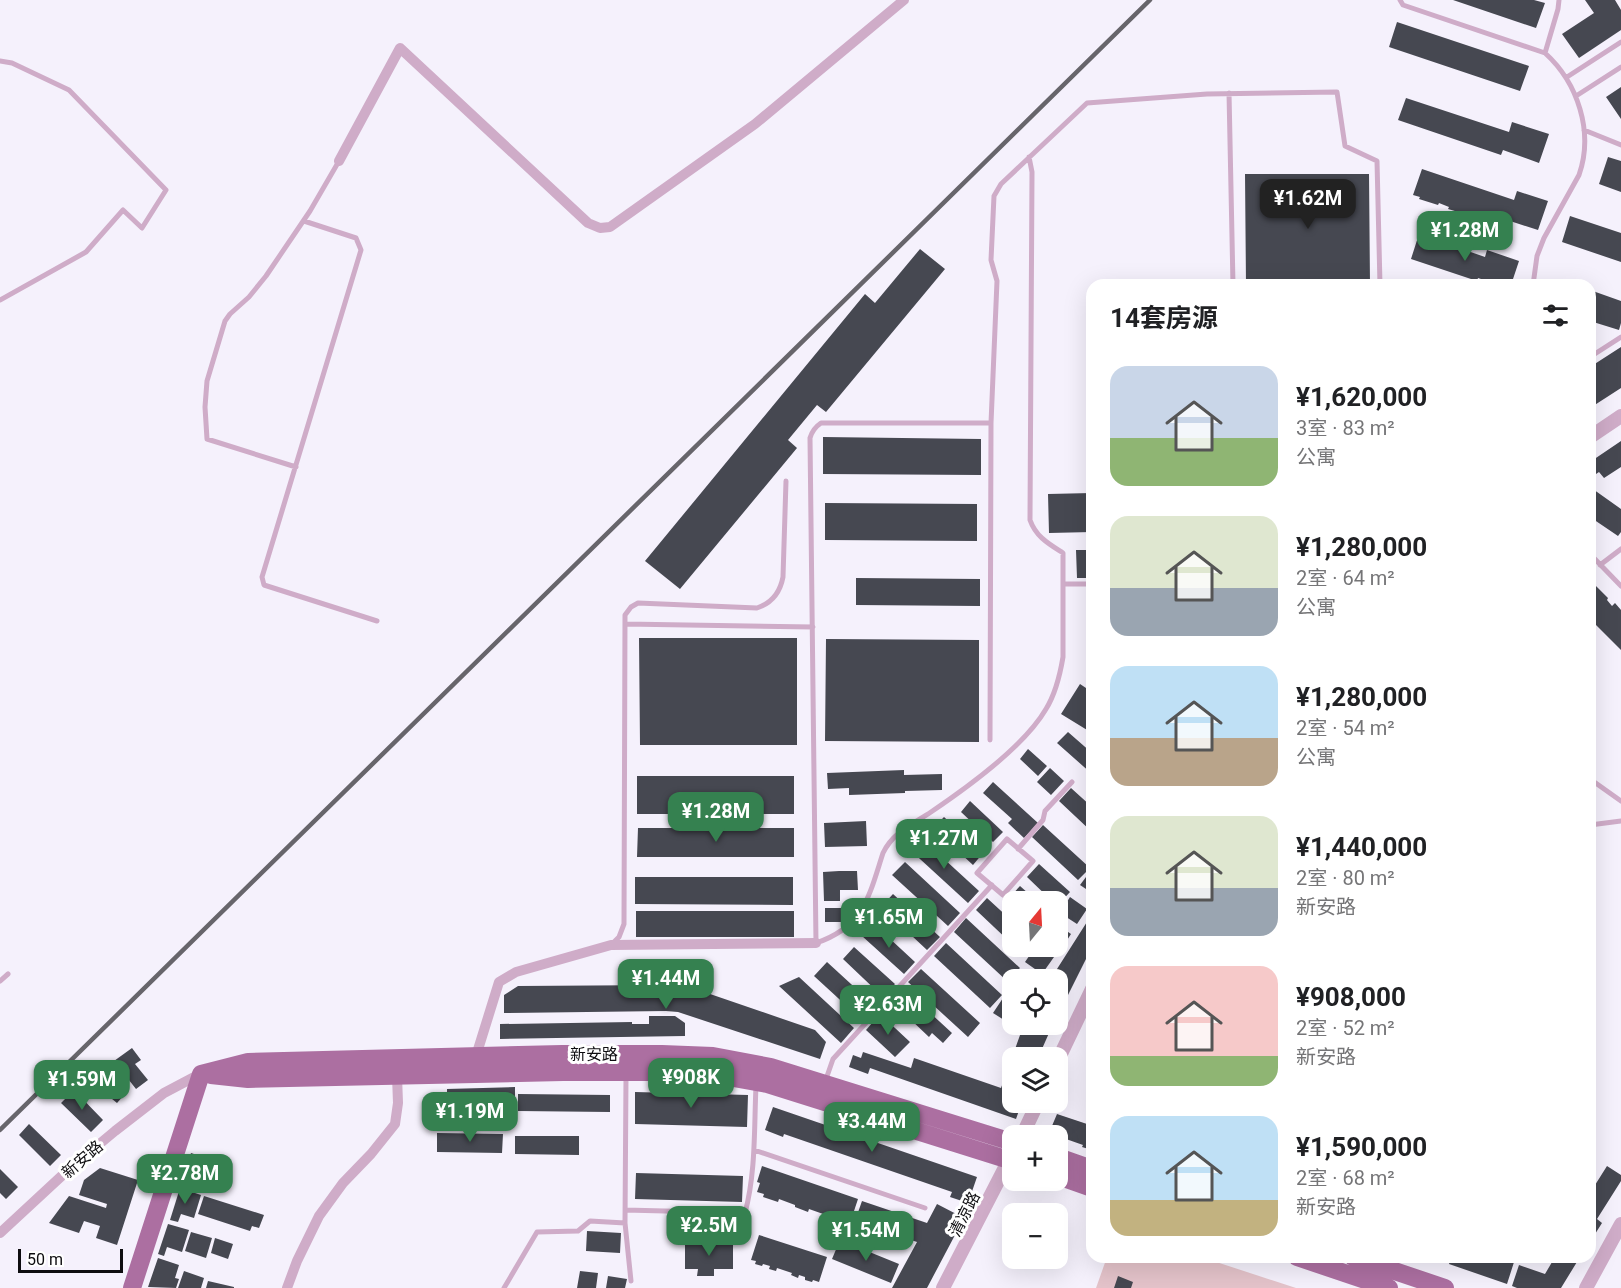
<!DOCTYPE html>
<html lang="zh">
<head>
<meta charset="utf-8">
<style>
	:root { --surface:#fff; --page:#f6f6f6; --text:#202124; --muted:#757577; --accent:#358150 }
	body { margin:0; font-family:Roboto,"Noto Sans SC",sans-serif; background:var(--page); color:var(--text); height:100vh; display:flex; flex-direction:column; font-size:22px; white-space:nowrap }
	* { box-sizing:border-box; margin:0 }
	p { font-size:20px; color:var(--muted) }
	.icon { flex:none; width:33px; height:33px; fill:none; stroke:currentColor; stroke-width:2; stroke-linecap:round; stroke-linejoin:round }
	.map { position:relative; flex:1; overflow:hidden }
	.side { position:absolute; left:1086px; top:279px; width:510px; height:984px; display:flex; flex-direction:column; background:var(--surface); border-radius:18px; box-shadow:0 6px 24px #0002 }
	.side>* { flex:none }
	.needle { width:39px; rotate:18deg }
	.tools { position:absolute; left:1002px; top:891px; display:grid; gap:12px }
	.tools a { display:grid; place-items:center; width:66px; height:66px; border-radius:12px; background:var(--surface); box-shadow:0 6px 24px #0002; font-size:30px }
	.scale { position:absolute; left:18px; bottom:15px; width:105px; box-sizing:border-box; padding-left:6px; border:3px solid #0e0d10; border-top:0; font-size:16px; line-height:21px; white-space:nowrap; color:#0e0d10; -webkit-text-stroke:4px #fff; paint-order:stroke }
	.price { position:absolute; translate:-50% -51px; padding:0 14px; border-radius:12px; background:var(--accent); color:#fff; font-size:20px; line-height:39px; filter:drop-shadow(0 2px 3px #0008) }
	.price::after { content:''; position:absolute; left:50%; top:36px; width:18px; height:14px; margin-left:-9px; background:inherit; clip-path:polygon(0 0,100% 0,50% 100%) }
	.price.selected { background:#222; color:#fff }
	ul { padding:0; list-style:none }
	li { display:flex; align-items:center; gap:18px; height:150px; padding:0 24px }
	li span { display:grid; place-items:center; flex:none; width:168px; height:120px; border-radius:18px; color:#555 }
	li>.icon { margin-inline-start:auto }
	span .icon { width:72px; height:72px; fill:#fffc; stroke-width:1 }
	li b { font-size:26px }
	h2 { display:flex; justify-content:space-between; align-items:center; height:72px; padding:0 24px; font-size:26px }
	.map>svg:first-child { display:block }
</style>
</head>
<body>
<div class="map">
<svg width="1621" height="1288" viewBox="0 0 1621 1288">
	<rect width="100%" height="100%" fill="#f5f1fc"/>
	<path fill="#e4c3ca" d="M1107,1257h94l95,31h-200z"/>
	<path fill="#464851" d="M1453,0h81l11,3 -9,25z
		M1585,0h30l6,10v20l-42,28 -17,-24 32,-21z
		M1397,22l132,44 -9,25 -131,-44z
		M1621,87v32l-15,-22z
		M1406,98l103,34 3,-10 37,12 -10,29 -36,-13 -2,5 -103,-35z
		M1608,157l13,4v31l-22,-8z
		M1422,169l92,31 3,-9 31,10 -10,29 -31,-10 -1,5 -8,-2 -1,2 -32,-13v2l-17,-5 1,-2 -10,-4 -1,2 -19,-6 1,-2 -7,-2z
		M1245,174h124l1,111h-124z
		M1570,216l51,17v29l-59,-20z
		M1419,234l66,23 2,-7 32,11 -8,24h-12l-21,-7 -1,3 -66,-22z
		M920,249l25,20 -119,143 -9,-7 -29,35 9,8 -117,141 -35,-28 220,-267 10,9z
		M1590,290l31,11v22l-2,7 -29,-9z
		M1621,347v41l-31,20v-41z
		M823,437l158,2v36l-158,-1z
		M1621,441v26l-17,11 -5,-6 -9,6v-16z
		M1590,487l31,22v23l-3,4 -28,-19z
		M1092,493v39l-43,1 -1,-39z
		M825,503l152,1v37l-152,-1z
		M1076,550h16v28h-15z
		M856,578l124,1v27l-124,-1z
		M1590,584l3,3 2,-2 13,13 -1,2 5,6 3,-3 6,7v40l-31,-31z
		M639,638h158v107h-157z
		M826,639l153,1v102l-154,-1z
		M1080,684l12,8v41l-31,-19z
		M1068,732l24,21v21l-35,-31z
		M1028,749l19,17 -9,10 -18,-17z
		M1050,768l14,13 -13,14 -14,-13z
		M904,770v5l38,-1v16l-37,1v2l-56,2v-7l-21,1 -1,-16z
		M637,776h157v38h-157z
		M993,782l45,41 -14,15 -16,-15 4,-4 -29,-26z
		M1071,788l21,19v25l-33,-31z
		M970,801l33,31 -10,10 -32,-30z
		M944,817l39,36 -10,12 -40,-37z
		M866,821l1,25 -42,1 -1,-24z
		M1043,825l47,43 -12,12 -46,-43z
		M638,828h156v29h-157z
		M919,836l60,55 -11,12 -60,-55z
		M905,862l55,51 -12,13 -56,-51z
		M1039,864l31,28 -12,13v-3h-5l-26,-25z
		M1092,869v24l-12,-8z
		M839,871h18l1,19h-18v11h-16l-1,-29z
		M635,877h158v28l-158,-1z
		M1020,886l18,16h-26v2l-4,-5z
		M893,894l47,43 -13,13 -46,-43z
		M1070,897l17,12 -10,15 -17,-11z
		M987,898l25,23v23l-36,-34z
		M825,908h16v14h-16z
		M636,911h158v26h-158z
		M1092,914v33l-34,68v-35h-8z
		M966,918l54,50 -13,13 -53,-49z
		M874,924l41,38 -11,12 -42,-38z
		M1058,925l13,9 -11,17 -6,-5h4z
		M946,943l56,52 -12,13 -56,-52z
		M1036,946h3l15,11 -12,17 -17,-12z
		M854,947l41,37 -12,13 -40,-38z
		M827,962l48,44 -13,14 -48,-44z
		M921,969l59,54 -12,14 -60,-55z
		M1021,969l15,11h-22z
		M799,977l55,51 -13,15 -62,-57z
		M678,983l137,47 11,12 -6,17 -142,-47 -12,-1 -162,2v-18l14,-9 149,-1z
		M902,987l50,46 -9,10 -11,-10 -3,4 -39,-37z
		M1003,998l9,6v21l-19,-12z
		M880,1014l30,28 -15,15 -29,-27z
		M649,1016h26l10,7v13l-185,3v-15l132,-2v2h17z
		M1024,1024h29l-15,34h-26v44h10l-6,17 -146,-51 -2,6 -19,-7 4,-12 8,3 2,-6 48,16 3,-10 87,30z
		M132,1048l9,12 -6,4 13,16 -12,9 -22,-28z
		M98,1071l27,23 -8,9 -27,-22z
		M515,1087v21l-68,1v-20z
		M74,1090l29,30 -12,12 -30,-29z
		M635,1092l113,3 -1,32 -112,-3z
		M518,1094l92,1v17l-92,-1z
		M773,1107l204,70 -9,26 -18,-6 2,-5 -168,-58 -1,3 -18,-7z
		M1057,1114l33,11 2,-5v30l-10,-3 1,-2 -34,-12z
		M29,1124l32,31 -11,11 -31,-31z
		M437,1133l66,1 -1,19 -65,-1z
		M515,1136h64v19l-64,-1z
		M191,1153l18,6 -10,30 -18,-6z
		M762,1166l96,33 -8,24 -7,-2 -1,3 -17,-6 1,-3 -17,-6 -1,3 -13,-5v-2l-16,-6 -1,3 -15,-5 1,-3 -7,-2 3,-9 -3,-1z
		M1607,1166l14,9v6l-24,38 5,4 -12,19v-49z
		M100,1168l38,12 -21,65 -21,-7 4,-12 -16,-5 -5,12 -30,-10 20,-27 37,12 1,-4 -28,-9 5,-15z
		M0,1169l18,18 -12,12 -6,-6z
		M636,1173l107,3 -1,26 -107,-3z
		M180,1188l21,7 -7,23 -13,-4 -3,8 -8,-2z
		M204,1196l60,19 -5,13 -7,-2 -2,5 -52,-17z
		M862,1201l65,22 10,-19 27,14 -37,70h-35l25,-46 -62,-21z
		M168,1224l21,6 -7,22 -15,-5 -3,9 -6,-2z
		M587,1231l34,2 -1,20 -34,-2z
		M191,1232l21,6 -6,20 -21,-7z
		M759,1235l68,22 -8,25 -6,-2 -1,2 -7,-2v-3l-6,-2 -1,3 -7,-3 1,-2 -15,-5 -1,3 -7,-2 1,-3 -7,-2 -1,2 -7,-2 1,-3 -5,-1z
		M215,1238l18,6 -5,15 -17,-6z
		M840,1240l59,24 -8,19 -59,-24z
		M685,1242l48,1v26h-19v7h-17l1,-7h-13z
		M1451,1257h59l5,2 -8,25 -58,-20z
		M1555,1257h25l-19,31h-44l-5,-2 7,-21 26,9z
		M158,1258l21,7 -4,13 4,1 -3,9 -28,-1z
		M184,1271l20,7 -3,10h-23z
		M580,1271l18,2 -2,15h-19z
		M608,1276l19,3 -2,9h-19z
		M1118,1276l15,6 -2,6h-17z
		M208,1281l26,6v1h-28z"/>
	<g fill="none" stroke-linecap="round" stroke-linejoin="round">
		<path stroke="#cfacc8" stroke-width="5" d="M1400,0l3,5 142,48c33,30 49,79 34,122l-35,63 -7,18 -4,29
			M1545,53l13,-44 1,-9
			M0,61l12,2 57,27 97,100 -24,38 -19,-18 -37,42 -86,48
			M1567,77l54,-35
			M1229,93l4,192
			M1576,96l45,-29
			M1584,130l37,15
			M304,221l52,17 5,12 -99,327 2,8 113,36
			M1590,357l31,-20
			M991,423h-170c-6,4 -9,8 -11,15l6,505c48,-16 53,-47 67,-90 10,-21 30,-29 48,-41 37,-25 93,-65 115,-103 10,-16 14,-34 17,-52v-104c-14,-9 -27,-16 -33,-33l2,-348 -3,-15
			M296,467l-89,-28 -2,-32 2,-26 18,-60 5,-7 19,-17 17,-21 44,-65 29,-50
			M1590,554l31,32
			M1600,565l21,-16
			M1063,584h29
			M625,624l188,3
			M990,740l1,-317 6,-142 -6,-21 3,-64 7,-12 86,-81 120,-9 130,-2 8,54 32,15 3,124
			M1590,779l31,22
			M1590,825l31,-4
			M1007,839l26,22 -30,34 -26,-22z
			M1018,849l25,-29 2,-9 27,-29
			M612,944l7,-7 5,-13 1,-309 6,-8 7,-4 119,5c15,-5 23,-15 26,-31l3,-96
			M0,981l8,-7
			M626,1076l-1,147 6,58
			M825,1082l8,-23 159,-174
			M754,1150l171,58
			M625,1210l120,3c11,-41 9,-85 11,-127
			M504,1288l33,-56 41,-1 12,-10 35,2"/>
		<path stroke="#cfacc8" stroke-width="10" d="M339,161l61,-113 188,175 12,5 10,-1 145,-103 149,-124
			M476,1056l23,-74 17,-10 95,-27 205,-2
			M0,1233l67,-62 48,-40 49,-38 36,-19
			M287,1288l10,-27 22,-45 24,-33 28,-29 24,-30 3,-21 -1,-27"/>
		<path stroke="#cfacc8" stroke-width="14" d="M1590,437l31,-21
			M1058,1060l34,-71
			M1022,1136l16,-34
			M943,1288l69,-134
			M1586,1288l35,-64"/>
		<path stroke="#ac6fa1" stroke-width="18" d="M201,1074l47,-12 314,-8h100l51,2 58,11 241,75
			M211,1075l37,4 315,-7h99l49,2 56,10 245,77
			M1058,1157l34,12
			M1058,1176l34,12
			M1297,1257l92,31
			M1353,1257l92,31
			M132,1288l69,-214"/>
		<path stroke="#67656b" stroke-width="4.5" d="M0,1130l1150,-1130"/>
	</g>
	<g text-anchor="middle" stroke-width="6" stroke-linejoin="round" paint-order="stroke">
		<g font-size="16" fill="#0e0d10" stroke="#fff">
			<text x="594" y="1060">新安路</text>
			<text transform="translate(82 1159) rotate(-41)" y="6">新安路</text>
			<text transform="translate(964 1214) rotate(-63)" y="6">清凉路</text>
		</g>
	</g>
</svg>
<div class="tools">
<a><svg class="needle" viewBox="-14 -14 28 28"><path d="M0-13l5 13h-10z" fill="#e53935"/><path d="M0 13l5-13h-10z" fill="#757577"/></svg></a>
<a><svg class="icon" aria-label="locate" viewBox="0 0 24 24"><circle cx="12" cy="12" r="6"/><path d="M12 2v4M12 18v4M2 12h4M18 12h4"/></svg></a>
<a><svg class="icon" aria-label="layers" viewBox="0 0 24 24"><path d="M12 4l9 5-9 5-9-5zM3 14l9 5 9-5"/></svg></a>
<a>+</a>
<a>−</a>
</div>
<div class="scale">50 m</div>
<b class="price selected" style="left:1308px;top:230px">¥1.62M</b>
<b class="price" style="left:1465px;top:262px">¥1.28M</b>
<b class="price" style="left:716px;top:843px">¥1.28M</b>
<b class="price" style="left:944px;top:870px">¥1.27M</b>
<b class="price" style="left:889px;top:949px">¥1.65M</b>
<b class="price" style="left:666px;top:1010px">¥1.44M</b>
<b class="price" style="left:888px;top:1036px">¥2.63M</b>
<b class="price" style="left:691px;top:1109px">¥908K</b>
<b class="price" style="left:82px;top:1111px">¥1.59M</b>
<b class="price" style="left:470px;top:1143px">¥1.19M</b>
<b class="price" style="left:872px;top:1153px">¥3.44M</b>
<b class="price" style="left:185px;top:1205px">¥2.78M</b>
<b class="price" style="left:709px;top:1257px">¥2.5M</b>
<b class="price" style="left:866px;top:1262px">¥1.54M</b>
<section class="side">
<h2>14套房源<svg class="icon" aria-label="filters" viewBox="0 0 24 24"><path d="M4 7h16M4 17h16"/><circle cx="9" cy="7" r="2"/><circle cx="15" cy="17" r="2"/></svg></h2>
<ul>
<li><span style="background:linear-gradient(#c9d6e8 60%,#8fb573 0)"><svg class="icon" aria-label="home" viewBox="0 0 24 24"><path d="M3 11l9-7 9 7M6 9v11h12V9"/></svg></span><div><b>¥1,620,000</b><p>3室 · 83 m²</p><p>公寓</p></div></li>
<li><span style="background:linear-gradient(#dfe7d0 60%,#9aa5b1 0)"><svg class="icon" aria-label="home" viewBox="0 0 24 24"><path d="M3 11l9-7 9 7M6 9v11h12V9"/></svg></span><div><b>¥1,280,000</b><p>2室 · 64 m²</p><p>公寓</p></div></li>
<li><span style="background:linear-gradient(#bfe0f5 60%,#b9a48a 0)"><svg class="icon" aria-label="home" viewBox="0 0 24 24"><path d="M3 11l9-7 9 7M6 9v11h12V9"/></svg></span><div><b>¥1,280,000</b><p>2室 · 54 m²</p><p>公寓</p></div></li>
<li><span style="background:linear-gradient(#dfe7d0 60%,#9aa5b1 0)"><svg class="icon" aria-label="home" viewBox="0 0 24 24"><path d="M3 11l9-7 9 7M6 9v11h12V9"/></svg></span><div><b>¥1,440,000</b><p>2室 · 80 m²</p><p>新安路</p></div></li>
<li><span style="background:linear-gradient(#f6c9c9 75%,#8fb573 0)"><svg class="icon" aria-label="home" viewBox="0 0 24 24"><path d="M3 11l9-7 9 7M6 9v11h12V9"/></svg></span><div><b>¥908,000</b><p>2室 · 52 m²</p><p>新安路</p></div></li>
<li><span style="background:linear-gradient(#bfe0f5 70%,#c2b280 0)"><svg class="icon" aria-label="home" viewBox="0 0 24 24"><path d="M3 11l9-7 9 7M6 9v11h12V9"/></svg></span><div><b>¥1,590,000</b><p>2室 · 68 m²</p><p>新安路</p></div></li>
</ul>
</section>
</div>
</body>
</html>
